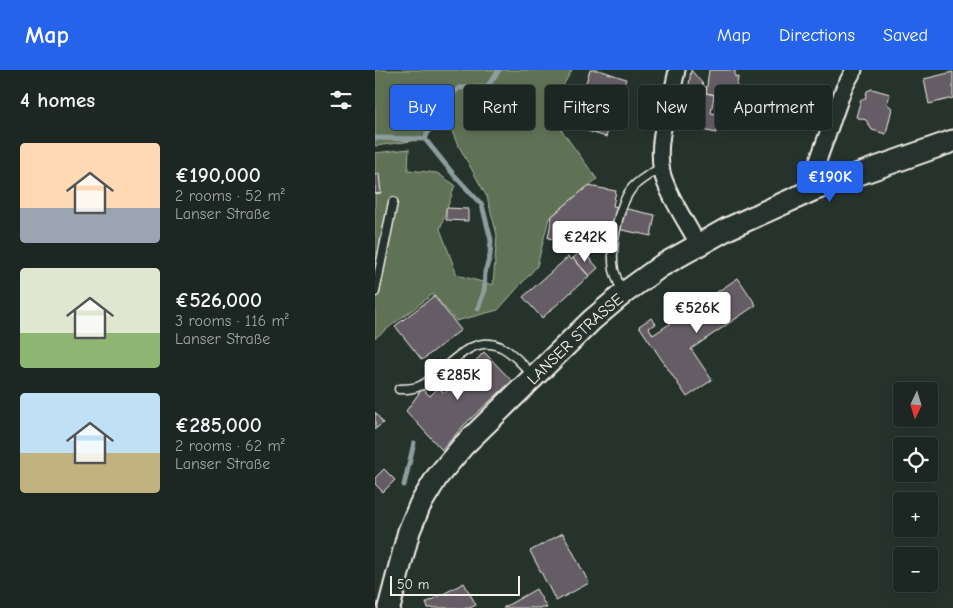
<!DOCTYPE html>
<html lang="en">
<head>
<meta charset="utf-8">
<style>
	:root { --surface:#1c2622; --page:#29322f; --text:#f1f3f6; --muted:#a0a5a5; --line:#3a4340; --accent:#2563eb }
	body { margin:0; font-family:"Comic Neue",sans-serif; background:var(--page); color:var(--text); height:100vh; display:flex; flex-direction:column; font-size:19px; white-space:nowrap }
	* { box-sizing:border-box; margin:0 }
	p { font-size:16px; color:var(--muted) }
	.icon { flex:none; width:28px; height:28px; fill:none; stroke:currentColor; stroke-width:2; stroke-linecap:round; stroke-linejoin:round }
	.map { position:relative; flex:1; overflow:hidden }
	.side { display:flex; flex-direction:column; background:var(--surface); width:375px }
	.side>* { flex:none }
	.guide { position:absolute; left:15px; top:15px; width:475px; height:45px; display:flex; gap:10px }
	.needle { width:32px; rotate:184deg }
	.tools { position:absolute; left:518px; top:312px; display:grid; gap:10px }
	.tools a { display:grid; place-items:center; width:45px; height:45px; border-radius:5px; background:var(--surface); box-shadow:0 2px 8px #0003,0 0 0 1px var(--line); font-size:25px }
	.scale { position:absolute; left:15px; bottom:12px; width:130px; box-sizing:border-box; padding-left:5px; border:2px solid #f4f1e8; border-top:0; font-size:14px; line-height:18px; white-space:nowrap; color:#f4f1e8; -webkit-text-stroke:4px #26332d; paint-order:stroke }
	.price { position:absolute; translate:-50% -42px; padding:0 11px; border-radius:5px; background:#fff; color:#222; font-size:16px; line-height:32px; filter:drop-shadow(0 1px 2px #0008) }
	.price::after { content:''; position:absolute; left:50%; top:30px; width:15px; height:11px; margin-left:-8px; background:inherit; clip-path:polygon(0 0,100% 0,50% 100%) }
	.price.active { background:var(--accent); color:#fff }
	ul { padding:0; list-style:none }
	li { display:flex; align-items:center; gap:15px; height:125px; padding:0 20px }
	li span { display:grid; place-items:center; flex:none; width:140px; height:100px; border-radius:5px; color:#555 }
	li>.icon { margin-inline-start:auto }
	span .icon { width:60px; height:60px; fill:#fffc; stroke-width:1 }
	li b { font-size:21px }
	h2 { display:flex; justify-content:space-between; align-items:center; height:60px; padding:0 20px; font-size:21px }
	.pill { padding:0 18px; border-radius:5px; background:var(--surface); box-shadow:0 2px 8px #0003,0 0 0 1px var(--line); font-size:18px; line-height:45px }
	.pill.active { background:var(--accent); color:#fff }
	header { display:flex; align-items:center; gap:30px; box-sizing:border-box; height:70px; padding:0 25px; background:var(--accent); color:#fff }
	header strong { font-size:24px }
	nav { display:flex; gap:28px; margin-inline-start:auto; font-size:18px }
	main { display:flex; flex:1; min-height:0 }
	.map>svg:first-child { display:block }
</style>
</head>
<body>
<header>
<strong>Map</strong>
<nav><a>Map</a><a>Directions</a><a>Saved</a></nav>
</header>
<main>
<section class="side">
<h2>4 homes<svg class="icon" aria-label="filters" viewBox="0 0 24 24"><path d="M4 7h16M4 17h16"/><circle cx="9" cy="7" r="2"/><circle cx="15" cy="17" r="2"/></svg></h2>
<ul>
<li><span style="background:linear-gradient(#ffd9b3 65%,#9aa5b1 0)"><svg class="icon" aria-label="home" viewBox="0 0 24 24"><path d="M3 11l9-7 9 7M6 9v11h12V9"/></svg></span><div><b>€190,000</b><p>2 rooms · 52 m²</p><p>Lanser Straße</p></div></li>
<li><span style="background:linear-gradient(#dfe7d0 65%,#8fb573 0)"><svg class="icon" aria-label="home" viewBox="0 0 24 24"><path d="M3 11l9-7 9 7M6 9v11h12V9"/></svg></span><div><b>€526,000</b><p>3 rooms · 116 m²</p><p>Lanser Straße</p></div></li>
<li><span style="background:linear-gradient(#bfe0f5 60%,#c2b280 0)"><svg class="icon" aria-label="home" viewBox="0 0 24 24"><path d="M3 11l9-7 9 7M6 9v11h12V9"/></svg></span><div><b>€285,000</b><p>2 rooms · 62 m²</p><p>Lanser Straße</p></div></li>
</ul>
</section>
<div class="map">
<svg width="578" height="538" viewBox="0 0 578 538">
	<rect width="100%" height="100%" fill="#26332d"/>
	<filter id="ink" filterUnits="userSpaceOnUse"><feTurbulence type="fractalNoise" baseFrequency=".02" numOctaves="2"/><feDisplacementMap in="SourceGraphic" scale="10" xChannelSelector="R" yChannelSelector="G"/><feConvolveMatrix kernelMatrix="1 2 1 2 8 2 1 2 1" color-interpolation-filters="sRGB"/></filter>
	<g filter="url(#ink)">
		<path fill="#5f7255" stroke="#aab29e" d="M0,0h197l-24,42 49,67 -48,39 -12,48 -39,44 -42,11 -23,-27 -58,44v-185l34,-4 -1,21 29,3 18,12 -15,44 17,46 36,10 4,-50 -10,-38 -31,-56 -9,-22 -35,22 -37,5z"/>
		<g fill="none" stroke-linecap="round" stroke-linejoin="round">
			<path stroke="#8d9e9f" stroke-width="5" d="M0,68l50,1
				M103,238l6,-16 1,-20 5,-16 1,-16 -9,-35 -28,-30 -29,-36 14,-32 20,-19 28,-1 12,-17
				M29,415l10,-42"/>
		</g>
		<path fill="#655d65" stroke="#f4f1e8" d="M215,0h9l27,9 -13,36 -34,-11z
			M316,0l16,19 -1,4 8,2 -3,18 8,1 -3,19 -18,-4 -2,-4 -12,-3z
			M334,0h26v7h3l-3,21 -29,-5z
			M578,2v26l-24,6 -5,-25z
			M497,19l18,5 -3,10 5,4 -6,26 -14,-4 -6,-10 -10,-3 5,-18h4l2,-8z
			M207,35l31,10 -7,22 -31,-10z
			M0,104h4l2,19 -6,1z
			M213,116l28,5 -3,15 42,9 -4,21 -48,-10 -3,11 -20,-5 -2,12 -30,-6 4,-22z
			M71,138l22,1v12l-22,-1z
			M207,180l16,18 -9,8 -16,-18z
			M193,187l3,3 2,-2 16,18 -47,42 -19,-21z
			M363,208l18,27 -65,44 21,31 -25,17 -48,-71 12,-8 5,6 -7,4 4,7z
			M59,226l27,34 -39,30 -27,-34z
			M109,282l28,29 -46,42 -24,27 -36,-39 16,-22 8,7 8,-8 7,5z
			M0,342l8,11 -8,6z
			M9,399l11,11 -12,12 -8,-8v-6z
			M188,463l26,50 -33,18 -26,-50z
			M89,513l12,22 -6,3h-42l-2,-5z
			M161,519l11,19h-44z"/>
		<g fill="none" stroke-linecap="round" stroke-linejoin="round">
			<defs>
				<path id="lane" d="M0,222l18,-90
					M248,222c-4,-7 -7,-14 -9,-22 -4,-21 4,-66 19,-83 7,-8 19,-14 29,-20
					M24,319c8,0 16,0 23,-4 23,-12 47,-53 79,-38 12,5 22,19 32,28"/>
				<path id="street" d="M302,0c-6,33 -22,68 -15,102 4,20 26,53 36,72
					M438,120l2,-21 29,-81 10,-18"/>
				<g id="secondary">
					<path id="s1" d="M14,538l20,-77 11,-26 17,-28 26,-31 129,-126 32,-27 37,-27 66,-37 86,-39 140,-49"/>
				</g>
			</defs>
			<use href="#lane" stroke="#f4f1e8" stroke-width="11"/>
			<use href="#street" stroke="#f4f1e8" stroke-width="19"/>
			<use href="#secondary" stroke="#f4f1e8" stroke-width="25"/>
			<use href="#lane" stroke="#26332d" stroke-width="8"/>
			<use href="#street" stroke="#26332d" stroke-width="15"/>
			<use href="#secondary" stroke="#26332d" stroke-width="21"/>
		</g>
	</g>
	<g text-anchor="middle" stroke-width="5" stroke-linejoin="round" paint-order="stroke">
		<g font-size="16" fill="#f4f1e8" stroke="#26332d">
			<text dy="6" stroke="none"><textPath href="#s1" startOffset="336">LANSER STRASSE</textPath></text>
		</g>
	</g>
</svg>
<div class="tools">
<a><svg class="needle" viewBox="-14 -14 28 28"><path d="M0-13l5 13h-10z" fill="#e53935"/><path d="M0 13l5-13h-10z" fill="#a0a5a5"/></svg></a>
<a><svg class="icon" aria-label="locate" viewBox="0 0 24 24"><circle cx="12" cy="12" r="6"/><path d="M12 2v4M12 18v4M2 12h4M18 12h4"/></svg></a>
<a>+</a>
<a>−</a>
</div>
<div class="scale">50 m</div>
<b class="price active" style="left:455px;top:133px">€190K</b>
<b class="price" style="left:210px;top:193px">€242K</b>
<b class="price" style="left:322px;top:264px">€526K</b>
<b class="price" style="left:83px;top:331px">€285K</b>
<div class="guide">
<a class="pill active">Buy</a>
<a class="pill">Rent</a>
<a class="pill">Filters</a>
<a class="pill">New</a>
<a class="pill">Apartment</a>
</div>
</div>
</main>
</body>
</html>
